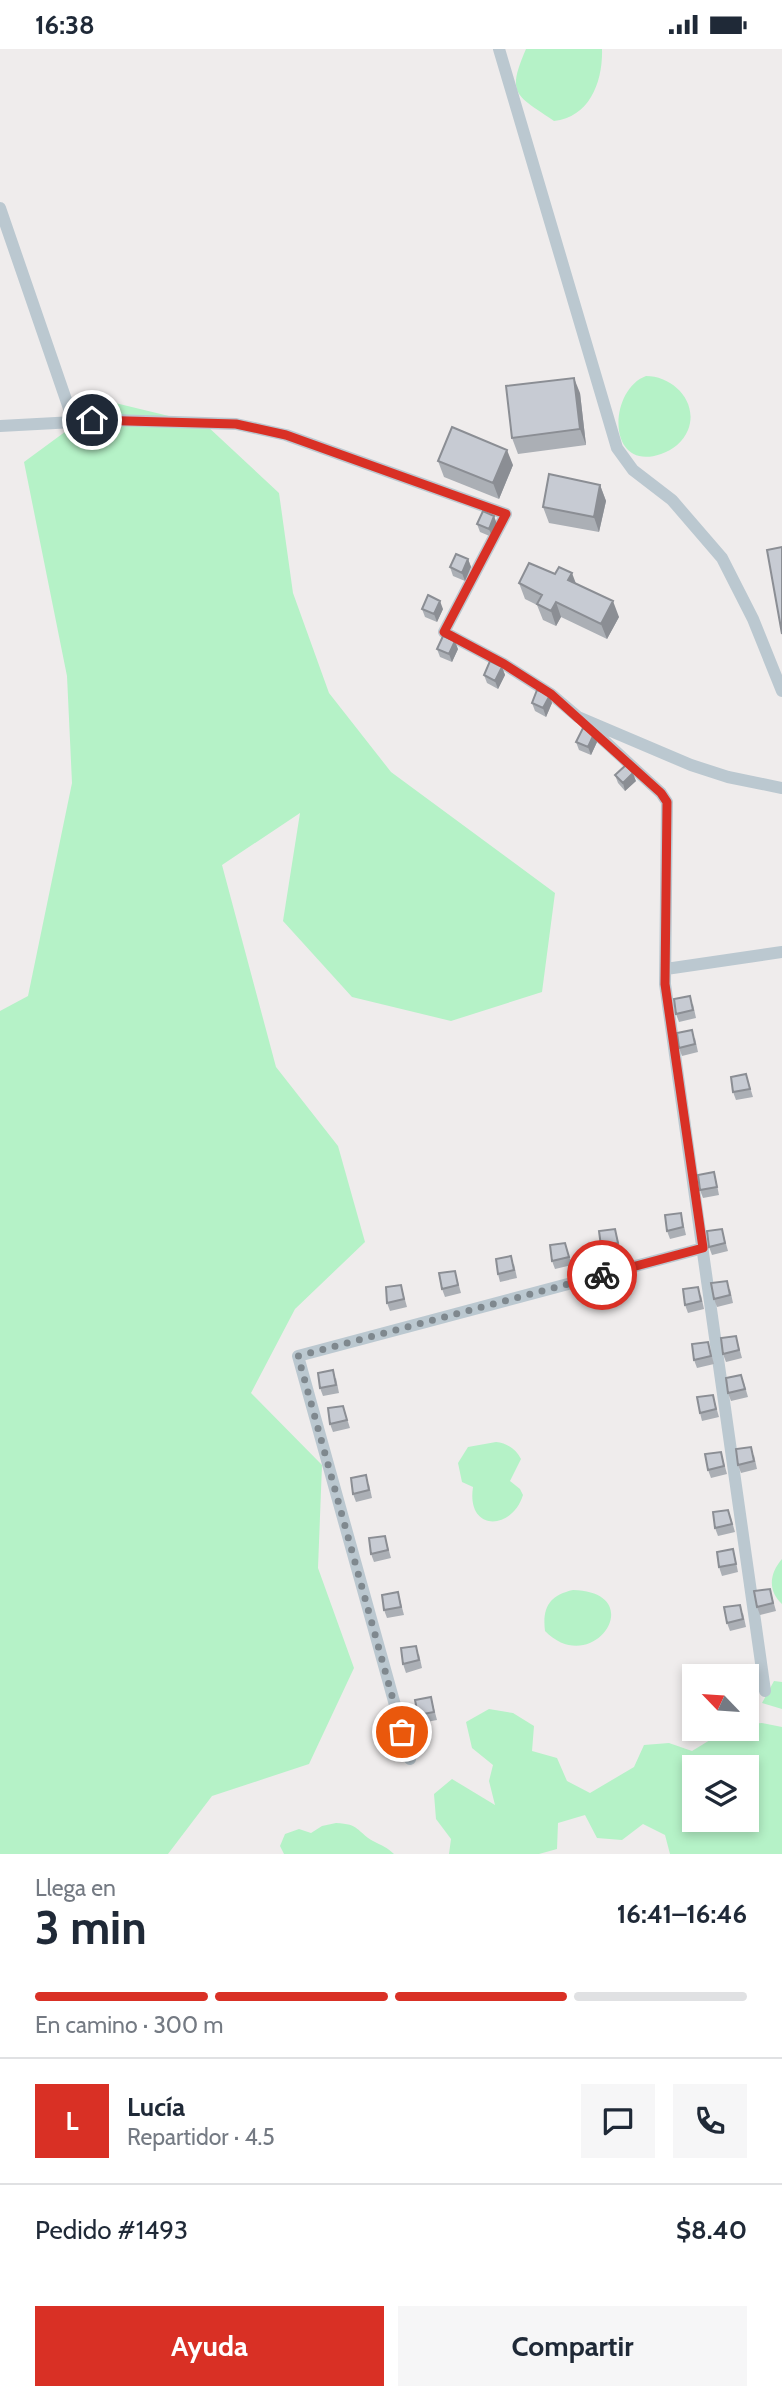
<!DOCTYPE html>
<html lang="es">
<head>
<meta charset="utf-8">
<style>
  :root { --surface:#fff; --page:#f6f6f7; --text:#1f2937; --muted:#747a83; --line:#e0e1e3; --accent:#d93025 }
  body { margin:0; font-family:Cabin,sans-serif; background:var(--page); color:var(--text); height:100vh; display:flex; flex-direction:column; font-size:26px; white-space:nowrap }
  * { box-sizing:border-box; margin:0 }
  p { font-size:23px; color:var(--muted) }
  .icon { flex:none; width:38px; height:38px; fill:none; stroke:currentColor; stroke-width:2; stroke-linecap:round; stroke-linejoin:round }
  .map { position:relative; height:1805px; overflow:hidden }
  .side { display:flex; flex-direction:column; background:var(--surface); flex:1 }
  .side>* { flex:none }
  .needle { width:46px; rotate:295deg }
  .fabs { position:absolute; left:682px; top:1615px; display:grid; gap:14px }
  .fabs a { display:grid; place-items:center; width:77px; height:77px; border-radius:0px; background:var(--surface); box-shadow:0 4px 10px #0003; font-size:35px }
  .pin { position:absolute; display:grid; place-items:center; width:60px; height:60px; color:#fff; margin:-30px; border:4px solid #fff; border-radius:50%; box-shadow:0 2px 7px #0007 }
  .courier { position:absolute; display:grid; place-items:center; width:70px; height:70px; margin:-35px; border:5px solid #d93025; border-radius:50%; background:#fff; color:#222; box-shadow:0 2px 9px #0007 }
  .overview em { font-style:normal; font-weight:700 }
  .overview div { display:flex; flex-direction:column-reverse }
  .overview { display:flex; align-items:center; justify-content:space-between; height:119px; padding:0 35px }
  h1 { font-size:46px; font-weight:700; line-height:52px }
  .bar { display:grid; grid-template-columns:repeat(4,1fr); gap:10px 7px; align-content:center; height:84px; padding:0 35px }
  .bar i { height:9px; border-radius:5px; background:var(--line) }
  .bar .current { background:var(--accent) }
  .bar p { grid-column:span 4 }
  .line { display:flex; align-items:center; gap:18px; padding:0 35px; border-top:2px solid var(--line) }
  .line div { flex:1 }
  .round { display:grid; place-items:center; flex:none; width:74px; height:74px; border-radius:0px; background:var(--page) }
  .button { display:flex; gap:14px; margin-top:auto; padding:14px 35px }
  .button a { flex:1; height:80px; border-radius:0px; background:var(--accent); color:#fff; font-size:28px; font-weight:700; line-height:80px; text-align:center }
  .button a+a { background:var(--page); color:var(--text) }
  .status { display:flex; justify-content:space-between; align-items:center; height:49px; padding:0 35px; background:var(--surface); direction:ltr }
  .status svg { height:19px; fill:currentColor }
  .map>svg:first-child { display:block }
  .green { fill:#b5f2c7; fill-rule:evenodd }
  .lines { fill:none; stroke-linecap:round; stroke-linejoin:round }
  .service { stroke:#bbc8d0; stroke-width:12 }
  .wall { fill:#abafb5 }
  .shaded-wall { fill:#8b8e94 }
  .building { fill:#c7cbd3; stroke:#8b8e94; stroke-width:2 }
  .done { stroke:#7f888e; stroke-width:7; stroke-dasharray:0 12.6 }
  .route { stroke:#d93025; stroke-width:9 }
</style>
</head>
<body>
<div class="status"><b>16:38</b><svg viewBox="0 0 49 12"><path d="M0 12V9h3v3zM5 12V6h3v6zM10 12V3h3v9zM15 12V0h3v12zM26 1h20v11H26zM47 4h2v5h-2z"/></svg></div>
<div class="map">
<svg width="782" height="1805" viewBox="0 0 782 1805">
  <rect width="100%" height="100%" fill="#efecec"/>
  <path class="green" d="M 526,0 L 602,0 C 603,32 590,68 554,72 C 516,46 506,46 526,0 Z
    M 646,327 C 673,327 699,353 688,381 C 683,393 673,401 661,405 C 606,424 608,341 646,327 Z
    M 107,352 L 206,376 L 279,444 L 293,544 L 329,644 L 391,723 L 555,844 L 542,943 L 451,972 L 352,948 L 283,872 L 300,764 L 222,816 L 276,1018 L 338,1097 L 365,1193 L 295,1260 L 251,1344 L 322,1416 L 318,1519 L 354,1619 L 309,1715 L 212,1747 L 168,1805 L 0,1805 L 0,962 L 28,947 L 72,734 L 67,627 L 24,413 Z
    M 496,1393 C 507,1394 516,1400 521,1410 L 510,1432 L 520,1440 L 523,1446 C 512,1482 466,1483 473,1438 L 462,1433 L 458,1414 L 468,1398 Z
    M 782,1510 L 782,1555 C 767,1541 770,1524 782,1510 Z
    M 573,1541 C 651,1543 593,1631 545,1582 C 542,1558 550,1546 573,1541 Z
    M 774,1632 L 782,1633 L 782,1660 L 762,1654 Z
    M 489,1660 L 513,1664 L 534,1677 L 532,1702 L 557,1709 L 567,1732 L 590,1744 L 634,1718 L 644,1696 L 669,1694 L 692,1702 L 728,1680 L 747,1680 L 747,1675 L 762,1674 L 782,1678 L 782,1805 L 670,1805 L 665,1786 L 643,1775 L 622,1791 L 597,1789 L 585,1766 L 558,1774 L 557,1800 L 539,1805 L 449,1805 L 451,1790 L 436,1770 L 434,1745 L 452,1730 L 495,1756 L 489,1732 L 493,1716 L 472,1699 L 466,1673 ZM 695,1718 L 747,1718 L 747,1771 L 695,1771 Z
    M 336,1774 C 360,1775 356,1782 373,1792 C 381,1796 388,1799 394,1805 L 284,1805 L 280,1797 L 285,1785 L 299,1780 L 311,1784 L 322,1777 Z"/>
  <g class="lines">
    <path class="service" d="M 499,0 L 617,399 L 633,421 L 672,451 L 722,509 L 753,570 L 782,642
      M 0,159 L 73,371
      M 0,377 L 111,371 L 236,375 L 286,386 L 506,465 L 444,583 L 504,615 L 551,645 L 578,668 L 691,716 L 728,728 L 782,739
      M 587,676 L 661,744 L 667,753 L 665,935 L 765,1642
      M 666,920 L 782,903
      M 410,1710 L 298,1307 L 703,1199"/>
  </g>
  <path class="wall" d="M 580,344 L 586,396 L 518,405 L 512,389 Z
    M 438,412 L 513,416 L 499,450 L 444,428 Z
    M 600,436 L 606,452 L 599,483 L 549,474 L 543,458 Z
    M 477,475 L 497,475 L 492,488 L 480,483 Z
    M 468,510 L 471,518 L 465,532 L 453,527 L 450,518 Z
    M 519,534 L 576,535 L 619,568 L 607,590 L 561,568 L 556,577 L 543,571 L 537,556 L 525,550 Z
    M 422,560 L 443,560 L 437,573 L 425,568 Z
    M 437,600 L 458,600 L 452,613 L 440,608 Z
    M 502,618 L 505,626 L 498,640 L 487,634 L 484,626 Z
    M 532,654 L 552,654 L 546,668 L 535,662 Z
    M 594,685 L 597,693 L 591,706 L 579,701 L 576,693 Z
    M 615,726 L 636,732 L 625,742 L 618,734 Z
    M 693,955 L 696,969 L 679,973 L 676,965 Z
    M 695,989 L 698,1003 L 682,1007 L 679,999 Z
    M 746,1025 L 753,1048 L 736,1051 L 733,1043 Z
    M 716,1131 L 719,1146 L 703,1149 L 700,1141 Z
    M 681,1164 L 686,1186 L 670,1190 L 667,1182 Z
    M 615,1180 L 621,1202 L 604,1206 L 601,1197 Z
    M 722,1180 L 728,1202 L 712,1206 L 709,1198 Z
    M 565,1194 L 572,1216 L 555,1220 L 552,1212 Z
    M 514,1215 L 517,1229 L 500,1233 L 498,1225 Z
    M 455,1222 L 461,1244 L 445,1248 L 442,1240 Z
    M 401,1236 L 407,1258 L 390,1262 L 387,1254 Z
    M 730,1240 L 733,1254 L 717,1258 L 714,1250 Z
    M 701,1246 L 704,1260 L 688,1264 L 685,1256 Z
    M 736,1287 L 742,1309 L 726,1313 L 723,1305 Z
    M 708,1293 L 714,1315 L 697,1319 L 694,1311 Z
    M 336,1329 L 339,1344 L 323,1347 L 320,1339 Z
    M 744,1334 L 748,1348 L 731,1352 L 728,1344 Z
    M 715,1354 L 719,1368 L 702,1372 L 700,1364 Z
    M 343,1357 L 350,1379 L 333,1383 L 330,1375 Z
    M 721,1403 L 727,1425 L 711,1429 L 708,1421 Z
    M 754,1406 L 757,1420 L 741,1424 L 738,1416 Z
    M 369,1435 L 372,1449 L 356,1453 L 353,1445 Z
    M 731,1469 L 735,1483 L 718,1487 L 715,1479 Z
    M 385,1487 L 391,1509 L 374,1513 L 371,1505 Z
    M 735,1508 L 738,1523 L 722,1527 L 719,1518 Z
    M 770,1540 L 776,1562 L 760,1566 L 757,1558 Z
    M 398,1543 L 404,1566 L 387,1569 L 384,1561 Z
    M 743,1564 L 746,1578 L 730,1582 L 727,1574 Z
    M 419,1605 L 422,1619 L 406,1624 L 403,1615 Z
    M 431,1648 L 437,1671 L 421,1674 L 418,1666 Z"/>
  <path class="shaded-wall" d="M 574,329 L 580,344 L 586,396 L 580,380 Z
    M 507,401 L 513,416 L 499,450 L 493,434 Z
    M 600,436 L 606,452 L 599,483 L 594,468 Z
    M 494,467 L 497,475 L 492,488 L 489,480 Z
    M 468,510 L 471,518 L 465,532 L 462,524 Z
    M 572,524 L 578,540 L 568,531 Z
    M 440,552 L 443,560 L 437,573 L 434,565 Z
    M 613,552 L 619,568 L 607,590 L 601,575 Z
    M 556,553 L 561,568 L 556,577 L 551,562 Z
    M 455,592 L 458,600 L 452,613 L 449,605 Z
    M 502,618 L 505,626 L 498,640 L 495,632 Z
    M 550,646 L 552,654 L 546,668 L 543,659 Z
    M 594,685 L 597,693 L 591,706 L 588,698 Z
    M 633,724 L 636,732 L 625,742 L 623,734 Z"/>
  <path class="building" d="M 574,329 L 580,380 L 512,389 L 506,337 Z
    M 452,378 L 507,401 L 493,434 L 438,412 Z
    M 549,425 L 600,436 L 594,468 L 543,458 Z
    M 483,462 L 494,467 L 489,480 L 477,475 Z
    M 782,498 L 782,585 L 767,501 Z
    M 456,505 L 468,510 L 462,524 L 450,518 Z
    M 529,514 L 555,525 L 559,518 L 572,524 L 568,531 L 613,552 L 601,575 L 556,553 L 551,562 L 537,555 L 542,546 L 519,534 Z
    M 428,546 L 440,552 L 434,565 L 422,560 Z
    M 443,587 L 455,592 L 449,605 L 437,600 Z
    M 490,612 L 502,618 L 495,632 L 484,626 Z
    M 537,641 L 550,646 L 543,659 L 532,654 Z
    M 583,679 L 594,685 L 588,698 L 576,693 Z
    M 626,716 L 633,724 L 623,734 L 615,726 Z
    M 690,947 L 693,961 L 676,965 L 674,950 Z
    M 692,981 L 695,995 L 679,999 L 677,984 Z
    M 746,1025 L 750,1040 L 733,1043 L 731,1028 Z
    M 714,1123 L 717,1138 L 700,1141 L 698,1126 Z
    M 681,1164 L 683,1178 L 667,1182 L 665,1166 Z
    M 615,1180 L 618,1194 L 601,1197 L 599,1182 Z
    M 722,1180 L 725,1194 L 709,1198 L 707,1182 Z
    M 565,1194 L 569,1208 L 552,1212 L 550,1196 Z
    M 511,1207 L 514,1221 L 498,1225 L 496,1210 Z
    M 455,1222 L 458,1236 L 442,1240 L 439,1224 Z
    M 727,1232 L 730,1246 L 714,1250 L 711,1234 Z
    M 401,1236 L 404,1250 L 387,1254 L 386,1238 Z
    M 698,1238 L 701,1252 L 685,1256 L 683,1240 Z
    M 736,1287 L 739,1301 L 723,1305 L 721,1289 Z
    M 708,1293 L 711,1307 L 694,1311 L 692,1295 Z
    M 333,1321 L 336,1336 L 320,1339 L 318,1324 Z
    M 741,1326 L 745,1340 L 728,1344 L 726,1329 Z
    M 713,1346 L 716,1360 L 700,1364 L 697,1348 Z
    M 343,1357 L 347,1371 L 330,1375 L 328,1359 Z
    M 751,1398 L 754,1412 L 738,1416 L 736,1400 Z
    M 721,1403 L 724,1417 L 708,1421 L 705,1405 Z
    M 366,1426 L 369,1441 L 353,1445 L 351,1429 Z
    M 728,1461 L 732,1475 L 715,1479 L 713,1463 Z
    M 385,1487 L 388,1501 L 371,1505 L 369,1489 Z
    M 733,1500 L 736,1515 L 719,1518 L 717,1503 Z
    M 770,1540 L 773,1554 L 757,1558 L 754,1542 Z
    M 398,1543 L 401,1558 L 384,1561 L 382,1546 Z
    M 740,1556 L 743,1570 L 727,1574 L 724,1558 Z
    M 416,1597 L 419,1611 L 403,1615 L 401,1599 Z
    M 431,1648 L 434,1663 L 418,1666 L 415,1651 Z"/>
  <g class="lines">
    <path class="done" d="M 402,1683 L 298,1307 L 602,1226"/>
    <path class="route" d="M 92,371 L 236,375 L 286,386 L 506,465 L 444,583 L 504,615 L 551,645 L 661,744 L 667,753 L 665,935 L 703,1199 L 602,1226"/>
  </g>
</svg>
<div class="fabs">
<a><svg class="needle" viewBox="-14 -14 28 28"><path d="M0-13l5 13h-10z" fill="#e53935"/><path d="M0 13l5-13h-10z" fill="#747a83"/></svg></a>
<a><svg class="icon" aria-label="layers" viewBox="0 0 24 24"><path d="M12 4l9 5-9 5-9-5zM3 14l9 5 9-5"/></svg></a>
</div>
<div class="pin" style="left:402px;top:1683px;background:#ea580c"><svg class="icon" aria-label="bag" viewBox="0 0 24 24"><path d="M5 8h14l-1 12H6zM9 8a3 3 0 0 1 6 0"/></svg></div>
<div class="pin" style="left:92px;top:371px;background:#1f2937"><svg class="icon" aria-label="home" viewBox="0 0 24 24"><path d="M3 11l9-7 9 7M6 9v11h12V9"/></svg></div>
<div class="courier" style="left:602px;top:1226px"><svg class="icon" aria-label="bike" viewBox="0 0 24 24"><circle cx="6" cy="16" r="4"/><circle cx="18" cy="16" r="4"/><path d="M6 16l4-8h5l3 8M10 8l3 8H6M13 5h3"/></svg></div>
</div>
<section class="side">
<div class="overview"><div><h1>3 min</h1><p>Llega en</p></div><em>16:41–16:46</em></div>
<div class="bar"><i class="current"></i><i class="current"></i><i class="current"></i><i></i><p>En camino · 300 m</p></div>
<div class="line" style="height:126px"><b class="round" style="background:var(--accent);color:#fff">L</b><div><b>Lucía</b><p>Repartidor · 4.5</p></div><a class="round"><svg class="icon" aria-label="chat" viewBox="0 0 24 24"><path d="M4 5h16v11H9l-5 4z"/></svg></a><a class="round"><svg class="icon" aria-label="phone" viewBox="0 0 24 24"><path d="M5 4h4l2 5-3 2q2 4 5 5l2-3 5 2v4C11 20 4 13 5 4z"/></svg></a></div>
<div class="line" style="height:91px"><div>Pedido #1493</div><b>$8.40</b></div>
<div class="button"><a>Ayuda</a><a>Compartir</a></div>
</section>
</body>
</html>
